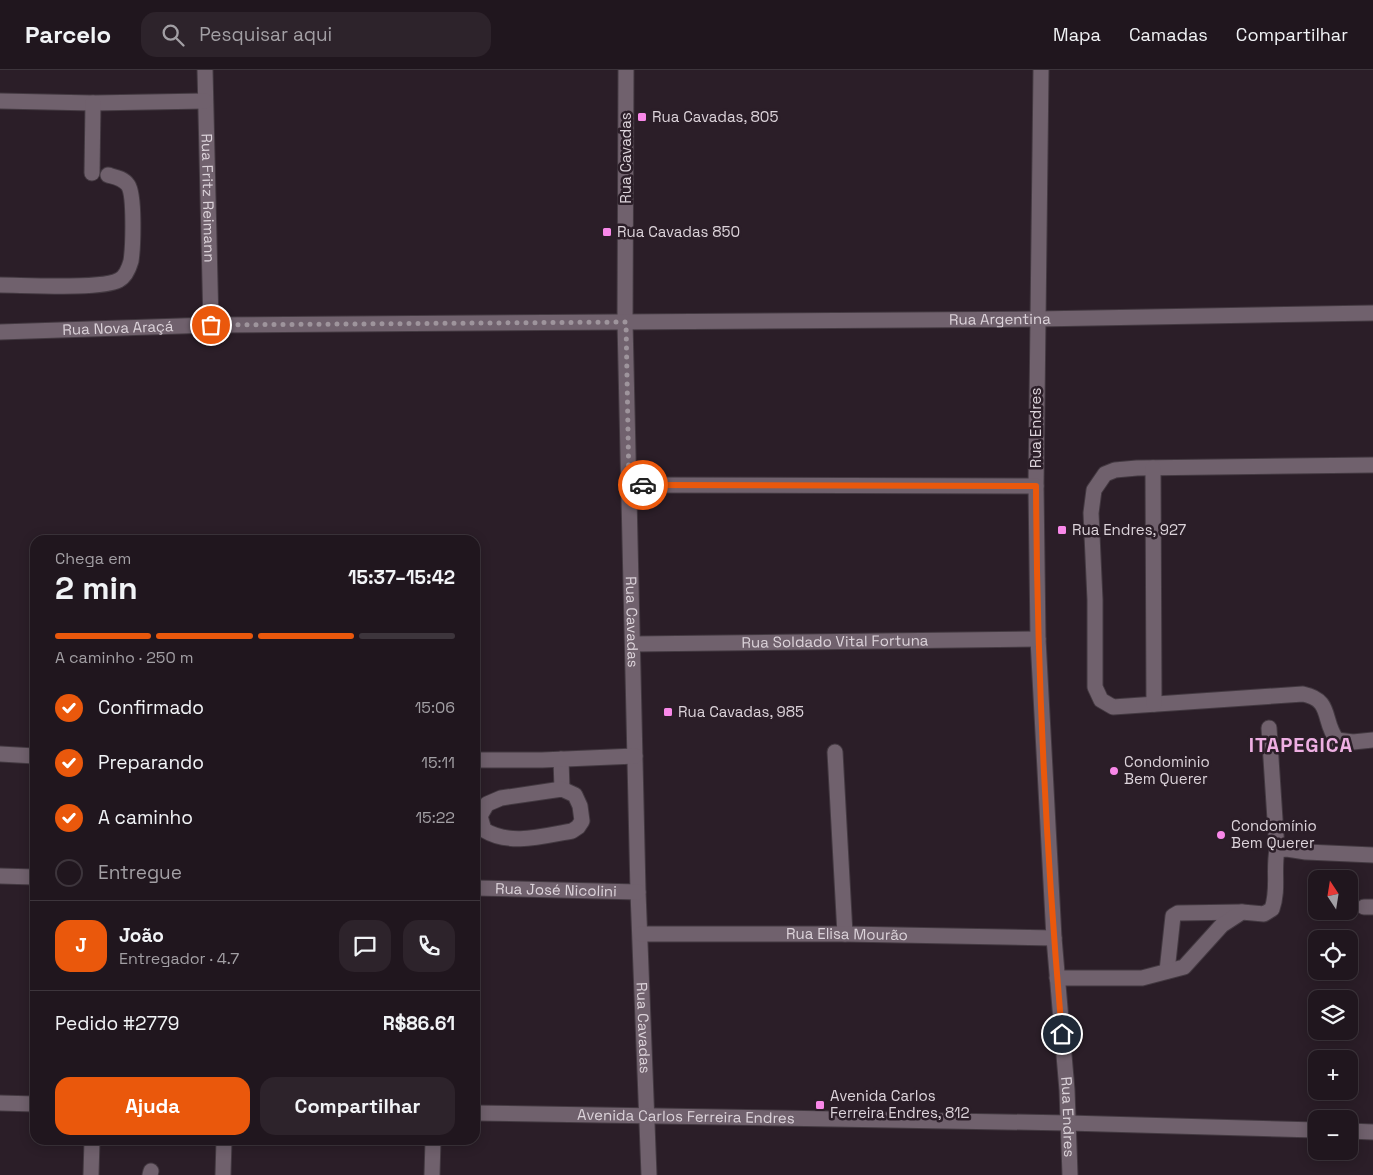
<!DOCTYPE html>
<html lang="pt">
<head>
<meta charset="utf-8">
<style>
  :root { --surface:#20161e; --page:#2d232b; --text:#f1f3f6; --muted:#a29fa4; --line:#3d353c; --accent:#ea580c }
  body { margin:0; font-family:"Space Grotesk",sans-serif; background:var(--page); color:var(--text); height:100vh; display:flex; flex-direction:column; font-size:19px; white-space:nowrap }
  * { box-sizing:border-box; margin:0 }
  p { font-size:16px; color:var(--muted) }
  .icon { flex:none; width:28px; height:28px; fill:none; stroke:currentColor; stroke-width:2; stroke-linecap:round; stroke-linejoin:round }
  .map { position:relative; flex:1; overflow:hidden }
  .panel { position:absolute; left:30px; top:465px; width:450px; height:610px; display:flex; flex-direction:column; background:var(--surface); border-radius:15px; box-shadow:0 2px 12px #0003,0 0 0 1px var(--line) }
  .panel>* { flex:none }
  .needle { width:32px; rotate:348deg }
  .controls { position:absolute; left:1308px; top:800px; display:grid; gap:10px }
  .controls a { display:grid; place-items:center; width:50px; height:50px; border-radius:10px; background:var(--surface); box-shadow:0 2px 12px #0003,0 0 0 1px var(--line); font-size:25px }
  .pin { position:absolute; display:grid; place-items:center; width:42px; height:42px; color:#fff; margin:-21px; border:2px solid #fff; border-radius:50%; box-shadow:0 1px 5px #0007 }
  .courier { position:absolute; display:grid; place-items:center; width:50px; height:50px; margin:-25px; border:4px solid #ea580c; border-radius:50%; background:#fff; color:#222; box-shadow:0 1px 6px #0007 }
  .head em { font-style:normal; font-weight:800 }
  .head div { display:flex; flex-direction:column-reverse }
  .head { display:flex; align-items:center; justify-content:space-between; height:85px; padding:0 25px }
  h1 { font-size:32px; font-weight:800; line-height:38px }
  .bar { display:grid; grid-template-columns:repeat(4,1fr); gap:8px 5px; align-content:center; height:60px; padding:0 25px }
  .bar i { height:6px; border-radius:4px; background:var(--line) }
  .bar .selected { background:var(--accent) }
  .bar p { grid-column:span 4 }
  .line { display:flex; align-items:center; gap:12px; padding:0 25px; border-top:1px solid var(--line) }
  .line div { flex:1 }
  .round { display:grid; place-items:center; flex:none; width:52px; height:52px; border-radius:15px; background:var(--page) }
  ol { padding:0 25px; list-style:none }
  li { display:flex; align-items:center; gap:15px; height:55px }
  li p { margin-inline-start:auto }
  li .icon { padding:5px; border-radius:50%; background:var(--accent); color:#fff; stroke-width:4 }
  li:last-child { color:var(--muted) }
  li i { width:28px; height:28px; border:2px solid var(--line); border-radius:50% }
  .button { display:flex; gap:10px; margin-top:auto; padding:10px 25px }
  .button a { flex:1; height:58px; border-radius:15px; background:var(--accent); color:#fff; font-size:20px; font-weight:800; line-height:58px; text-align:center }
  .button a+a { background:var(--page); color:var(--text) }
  header { display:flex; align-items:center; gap:30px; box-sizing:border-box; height:70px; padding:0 25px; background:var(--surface); border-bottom:1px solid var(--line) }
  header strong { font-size:24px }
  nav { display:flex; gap:28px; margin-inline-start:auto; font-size:18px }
  .search { width:350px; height:45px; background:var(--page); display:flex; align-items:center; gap:12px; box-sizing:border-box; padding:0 18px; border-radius:15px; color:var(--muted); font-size:19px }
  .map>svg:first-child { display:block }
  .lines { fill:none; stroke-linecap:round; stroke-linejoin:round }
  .minor-casing { stroke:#433941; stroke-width:17 }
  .minor { stroke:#70616d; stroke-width:15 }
  .done { stroke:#9e949c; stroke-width:5; stroke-dasharray:0 9 }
  .route { stroke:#ea580c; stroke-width:6 }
  .poi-dot { fill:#f988e9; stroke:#2b1e28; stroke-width:2 }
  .labels { text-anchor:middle; stroke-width:5; stroke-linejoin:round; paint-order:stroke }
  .poi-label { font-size:15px; fill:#dcd3da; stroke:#2b1e28; text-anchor:start }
  .street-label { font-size:15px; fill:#dcd3da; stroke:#2b1e28 }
  .district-label { font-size:20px; font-weight:bold; letter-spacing:1px; fill:#eeafe3; stroke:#2b1e28 }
</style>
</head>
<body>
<header>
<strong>Parcelo</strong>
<div class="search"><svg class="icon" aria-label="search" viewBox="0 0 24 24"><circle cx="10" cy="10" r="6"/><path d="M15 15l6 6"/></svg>Pesquisar aqui</div>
<nav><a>Mapa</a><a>Camadas</a><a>Compartilhar</a></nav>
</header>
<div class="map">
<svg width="1373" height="1105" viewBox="0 0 1373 1105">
  <rect width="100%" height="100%" fill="#2b1e28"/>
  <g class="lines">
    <g class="minor-casing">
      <g id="minor">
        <path id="s1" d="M 205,0 L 211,255"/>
        <path id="s2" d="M 626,0 L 625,252 L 638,822 L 649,1105"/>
        <path id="s3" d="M 1041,0 L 1036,416 L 1038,569 L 1054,868 L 1067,1020 L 1070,1105"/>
        <path d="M 0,31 L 93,33 L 205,31"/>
        <path d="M 92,103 L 93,33"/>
        <path d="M 0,215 C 24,215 101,220 119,210 C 125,207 129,198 131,191 C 133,178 135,125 128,115 C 123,108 115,107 108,105"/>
        <path id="s4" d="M 0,262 L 211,255 L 1037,249 L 1373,243"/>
        <path d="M 1373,395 L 1137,398 L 1115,400 L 1105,404 L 1094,420 L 1091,443 L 1095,530 L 1095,617 L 1101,630 L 1113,637 L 1303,624 C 1333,630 1322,651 1337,670 L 1353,672 L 1373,670"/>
        <path d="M 1153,398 L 1154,634"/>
        <path d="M 629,415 L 1036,416"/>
        <path id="s5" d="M 633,574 L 1038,569"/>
        <path d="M 1269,658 L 1277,780"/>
        <path d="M 835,682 L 845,864"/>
        <path d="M 0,684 L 35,686"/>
        <path d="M 561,689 L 562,719"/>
        <path d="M 475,690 L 542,690 L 635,686"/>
        <path d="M 562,719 L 575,725 L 580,736 L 582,751 L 578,757 L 572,761 C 543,766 510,776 484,760 L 480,746 L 487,734 L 501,728 Z"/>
        <path d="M 0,806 L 35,807"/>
        <path id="s6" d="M 475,818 L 638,822"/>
        <path d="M 1364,837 L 1373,837"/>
        <path id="s7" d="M 641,864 L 845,864 L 1054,868"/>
        <path d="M 1167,901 L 1173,846 L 1178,843 L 1242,842"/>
        <path d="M 1057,908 L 1142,908 L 1184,897 L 1222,855 L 1242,842 L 1264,844 L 1272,839 C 1279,819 1273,801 1277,780 L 1287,779 L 1306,782 L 1373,785"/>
        <path d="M 0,1033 L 35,1034"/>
        <path id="s8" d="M 475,1043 L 1068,1053 L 1316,1060"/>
        <path d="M 1349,1061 L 1373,1062"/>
        <path d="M 91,1105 L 92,1070"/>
        <path d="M 150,1105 L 151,1101"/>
        <path d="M 223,1105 L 224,1070"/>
        <path d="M 432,1105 L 433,1070"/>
      </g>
    </g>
    <use href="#minor" class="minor"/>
  </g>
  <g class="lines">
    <path class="done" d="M 211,255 L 626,252 L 629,415 L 643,415"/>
    <path class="route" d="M 643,415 L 1036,416 C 1037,599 1046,782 1062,964"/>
  </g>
  <g class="poi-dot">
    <rect x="637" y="42" width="10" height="10" rx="2.5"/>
    <rect x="602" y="157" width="10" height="10" rx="2.5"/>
    <rect x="1057" y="455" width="10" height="10" rx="2.5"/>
    <rect x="663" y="637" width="10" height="10" rx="2.5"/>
    <circle cx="1114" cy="701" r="5"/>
    <circle cx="1221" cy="765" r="5"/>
    <rect x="815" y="1030" width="10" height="10" rx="2.5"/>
  </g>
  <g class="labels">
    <g class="poi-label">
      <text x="652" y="52">Rua Cavadas, 805</text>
      <text x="617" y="167">Rua Cavadas 850</text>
      <text x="1072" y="465">Rua Endres, 927</text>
      <text x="678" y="647">Rua Cavadas, 985</text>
      <text x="1124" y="697">Condominio<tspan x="1124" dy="17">Bem Querer</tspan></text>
      <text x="1231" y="761">Condomínio<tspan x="1231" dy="17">Bem Querer</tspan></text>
      <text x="830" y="1031">Avenida Carlos<tspan x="830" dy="17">Ferreira Endres, 812</tspan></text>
    </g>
    <g class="street-label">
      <text transform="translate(626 88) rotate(-90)" y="5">Rua Cavadas</text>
      <text dy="5" stroke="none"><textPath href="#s1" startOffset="128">Rua Fritz Reimann</textPath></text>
      <text dy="5" stroke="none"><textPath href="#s4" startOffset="1000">Rua Argentina</textPath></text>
      <text dy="5" stroke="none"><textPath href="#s4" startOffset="118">Rua Nova Araçá</textPath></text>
      <text transform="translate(1036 358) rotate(-90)" y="5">Rua Endres</text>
      <text dy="5" stroke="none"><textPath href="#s2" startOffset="552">Rua Cavadas</textPath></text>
      <text dy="5" stroke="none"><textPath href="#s5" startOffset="202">Rua Soldado Vital Fortuna</textPath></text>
      <text dy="5" stroke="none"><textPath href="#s6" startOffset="81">Rua José Nicolini</textPath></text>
      <text dy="5" stroke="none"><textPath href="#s7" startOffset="206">Rua Elisa Mourão</textPath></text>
      <text dy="5" stroke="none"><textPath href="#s2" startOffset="958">Rua Cavadas</textPath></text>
      <text dy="5" stroke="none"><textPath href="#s8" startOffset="211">Avenida Carlos Ferreira Endres</textPath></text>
      <text dy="5" stroke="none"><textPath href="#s3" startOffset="1048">Rua Endres</textPath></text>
    </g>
    <g class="district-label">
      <text x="1301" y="682">ITAPEGICA</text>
    </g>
  </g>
</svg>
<div class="controls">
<a><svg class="needle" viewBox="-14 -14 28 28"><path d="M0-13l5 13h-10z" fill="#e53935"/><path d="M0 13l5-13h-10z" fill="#a29fa4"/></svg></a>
<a><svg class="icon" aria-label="locate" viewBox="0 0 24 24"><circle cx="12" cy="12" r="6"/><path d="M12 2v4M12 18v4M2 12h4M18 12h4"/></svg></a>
<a><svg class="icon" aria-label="layers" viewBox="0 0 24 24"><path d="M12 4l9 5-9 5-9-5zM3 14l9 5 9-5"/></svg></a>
<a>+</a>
<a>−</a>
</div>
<div class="pin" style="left:211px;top:255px;background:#ea580c"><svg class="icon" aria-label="bag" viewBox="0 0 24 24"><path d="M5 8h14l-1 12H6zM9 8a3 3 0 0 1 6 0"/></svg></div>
<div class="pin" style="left:1062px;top:964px;background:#1f2937"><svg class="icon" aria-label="home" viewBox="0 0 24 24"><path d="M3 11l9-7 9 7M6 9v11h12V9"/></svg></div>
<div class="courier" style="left:643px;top:415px"><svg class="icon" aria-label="car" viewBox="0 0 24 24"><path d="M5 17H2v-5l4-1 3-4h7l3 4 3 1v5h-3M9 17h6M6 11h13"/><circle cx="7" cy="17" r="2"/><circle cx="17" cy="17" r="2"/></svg></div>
<section class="panel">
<div class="head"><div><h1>2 min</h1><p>Chega em</p></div><em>15:37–15:42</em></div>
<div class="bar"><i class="selected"></i><i class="selected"></i><i class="selected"></i><i></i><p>A caminho · 250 m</p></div>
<ol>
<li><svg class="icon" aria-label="check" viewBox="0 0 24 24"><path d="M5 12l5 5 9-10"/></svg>Confirmado<p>15:06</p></li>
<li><svg class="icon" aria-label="check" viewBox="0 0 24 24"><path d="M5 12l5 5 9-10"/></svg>Preparando<p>15:11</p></li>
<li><svg class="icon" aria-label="check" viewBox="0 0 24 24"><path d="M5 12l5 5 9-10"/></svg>A caminho<p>15:22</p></li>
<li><i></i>Entregue</li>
</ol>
<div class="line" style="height:90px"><b class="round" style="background:var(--accent);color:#fff">J</b><div><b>João</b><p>Entregador · 4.7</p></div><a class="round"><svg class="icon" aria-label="chat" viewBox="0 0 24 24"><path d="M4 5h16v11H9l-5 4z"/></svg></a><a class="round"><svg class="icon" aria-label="phone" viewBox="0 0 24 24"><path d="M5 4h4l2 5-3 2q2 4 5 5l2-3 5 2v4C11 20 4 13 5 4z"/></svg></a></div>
<div class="line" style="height:65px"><div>Pedido #2779</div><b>R$86.61</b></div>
<div class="button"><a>Ajuda</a><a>Compartilhar</a></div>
</section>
</div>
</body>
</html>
